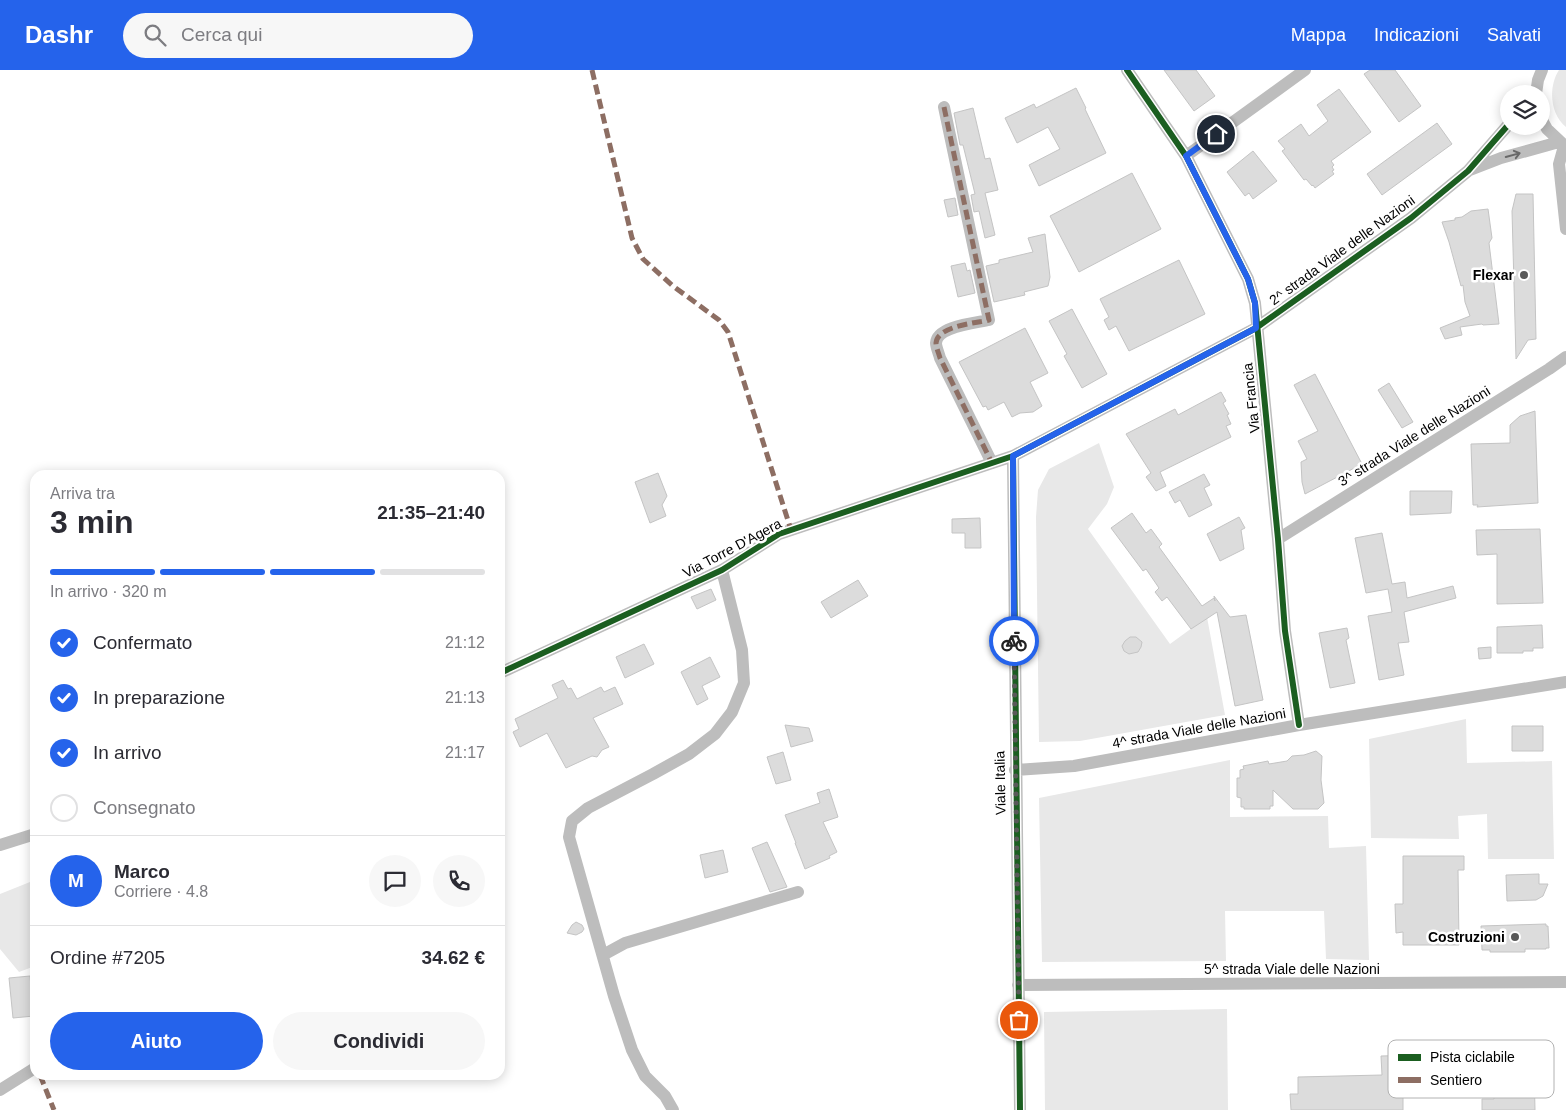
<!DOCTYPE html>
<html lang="it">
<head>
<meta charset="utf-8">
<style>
  :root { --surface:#fff; --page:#f7f7f7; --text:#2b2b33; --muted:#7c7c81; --line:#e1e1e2; --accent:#2563eb }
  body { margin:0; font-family:Arial,sans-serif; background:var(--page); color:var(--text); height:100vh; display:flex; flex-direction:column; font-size:19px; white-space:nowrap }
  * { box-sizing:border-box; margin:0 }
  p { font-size:16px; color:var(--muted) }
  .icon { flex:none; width:28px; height:28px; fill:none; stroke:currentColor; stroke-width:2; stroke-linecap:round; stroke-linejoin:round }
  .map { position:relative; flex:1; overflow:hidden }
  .side { position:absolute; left:30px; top:400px; width:475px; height:610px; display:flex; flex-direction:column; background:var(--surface); border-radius:15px; box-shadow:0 2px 12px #0003 }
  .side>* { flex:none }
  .tools { position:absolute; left:1500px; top:15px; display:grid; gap:10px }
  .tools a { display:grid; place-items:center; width:50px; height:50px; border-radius:50%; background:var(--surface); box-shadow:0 2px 12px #0003; font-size:25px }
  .pin { position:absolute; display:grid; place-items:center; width:42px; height:42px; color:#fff; margin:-21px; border:2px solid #fff; border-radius:50%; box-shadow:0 1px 5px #0007 }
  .courier { position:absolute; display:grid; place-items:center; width:50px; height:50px; margin:-25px; border:4px solid #2563eb; border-radius:50%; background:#fff; color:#222; box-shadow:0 1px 6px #0007 }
  .summary em { font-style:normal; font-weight:700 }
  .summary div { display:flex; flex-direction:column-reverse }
  .summary { display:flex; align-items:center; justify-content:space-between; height:85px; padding:0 20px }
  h1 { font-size:32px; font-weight:700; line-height:38px }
  .bar { display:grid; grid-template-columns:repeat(4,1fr); gap:8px 5px; align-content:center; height:60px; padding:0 20px }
  .bar i { height:6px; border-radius:4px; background:var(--line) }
  .bar .active { background:var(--accent) }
  .bar p { grid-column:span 4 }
  .line { display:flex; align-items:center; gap:12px; padding:0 20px; border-top:1px solid var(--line) }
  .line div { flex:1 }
  .round { display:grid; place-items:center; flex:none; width:52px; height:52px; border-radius:26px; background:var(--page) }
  ol { padding:0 20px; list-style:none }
  li { display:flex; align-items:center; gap:15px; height:55px }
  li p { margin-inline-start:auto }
  li .icon { padding:5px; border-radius:50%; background:var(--accent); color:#fff; stroke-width:4 }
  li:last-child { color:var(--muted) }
  li i { width:28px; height:28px; border:2px solid var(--line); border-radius:50% }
  .action { display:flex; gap:10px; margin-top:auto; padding:10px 20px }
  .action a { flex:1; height:58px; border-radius:30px; background:var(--accent); color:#fff; font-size:20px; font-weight:700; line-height:58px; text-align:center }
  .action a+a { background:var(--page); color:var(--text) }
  header { display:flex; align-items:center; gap:30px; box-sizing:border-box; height:70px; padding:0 25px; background:var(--accent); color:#fff }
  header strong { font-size:24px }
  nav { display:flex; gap:28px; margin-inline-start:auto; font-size:18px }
  .search { width:350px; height:45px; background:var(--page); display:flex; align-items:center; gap:12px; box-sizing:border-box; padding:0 18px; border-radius:28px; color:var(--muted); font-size:19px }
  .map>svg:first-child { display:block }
  .green { fill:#e8e8e8 }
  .building { fill:#dcdcdc; stroke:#c4c4c4 }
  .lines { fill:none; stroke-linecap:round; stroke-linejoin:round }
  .street { stroke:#bdbdbd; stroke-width:12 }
  .quiet { stroke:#8d6e63; stroke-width:5; stroke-dasharray:10 5; stroke-linecap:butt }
  .cycleway-casing { stroke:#fff; stroke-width:9 }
  .cycleway { stroke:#1b5e20; stroke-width:6 }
  .oneway { stroke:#686868 }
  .done { stroke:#595959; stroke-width:5; stroke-dasharray:0 9 }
  .route { stroke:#2563eb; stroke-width:6 }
  .poi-dot { fill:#595959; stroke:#fff; stroke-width:2 }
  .labels { text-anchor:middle; stroke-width:5; stroke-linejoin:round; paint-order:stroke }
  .street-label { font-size:14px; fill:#000; stroke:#fff }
  .poi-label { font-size:14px; font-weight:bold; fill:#000; stroke:#fff; text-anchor:end }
  .key { fill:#fff; stroke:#b2b2b2; stroke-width:1 }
  .key-label { font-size:14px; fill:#000 }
</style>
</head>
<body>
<header>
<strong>Dashr</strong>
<div class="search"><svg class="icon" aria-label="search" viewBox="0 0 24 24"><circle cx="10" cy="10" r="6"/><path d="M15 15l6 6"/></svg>Cerca qui</div>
<nav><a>Mappa</a><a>Indicazioni</a><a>Salvati</a></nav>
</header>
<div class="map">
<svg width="1566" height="1040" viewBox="0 0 1566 1040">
  <rect width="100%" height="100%" fill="#fff"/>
  <path class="green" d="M 1559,0 L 1566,0 L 1566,57 C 1550,44 1548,17 1559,0 Z
    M 1099,373 L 1114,417 L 1107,434 L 1088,459 L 1170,574 L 1207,547 L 1225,645 L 1080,671 L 1039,672 L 1036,447 L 1038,420 L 1049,399 Z
    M 1466,649 L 1467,693 L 1552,691 L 1554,789 L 1488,789 L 1487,744 L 1458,746 L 1459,769 L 1371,768 L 1369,669 Z
    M 1230,690 L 1230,747 L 1328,746 L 1329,778 L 1366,776 L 1369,890 L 1326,889 L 1324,841 L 1225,841 L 1226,891 L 1042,892 L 1039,728 Z
    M 35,810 L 35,896 L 19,902 L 0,879 L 0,824 Z
    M 1227,939 L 1228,1040 L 1045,1040 L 1044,942 Z"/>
  <path class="building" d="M 1164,0 L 1196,0 L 1215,26 L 1194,41 Z
    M 1370,0 L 1395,0 L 1421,36 L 1399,52 L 1364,4 Z
    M 1076,18 L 1086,38 L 1085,39 L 1106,83 L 1039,116 L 1029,95 L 1060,79 L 1048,57 L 1017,73 L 1005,48 L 1034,34 L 1036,38 Z
    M 1339,19 L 1371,62 L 1331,91 L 1334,95 L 1332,97 L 1334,100 L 1332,101 L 1334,104 L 1315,118 L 1313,115 L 1312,116 L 1306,109 L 1304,110 L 1282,81 L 1285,79 L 1278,71 L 1301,54 L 1309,66 L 1328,51 L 1317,35 Z
    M 973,38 L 985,89 L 990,88 L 998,120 L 985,123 L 995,165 L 985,168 L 979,141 L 974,142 L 971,125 L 975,124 L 963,75 L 960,75 L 954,43 Z
    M 1437,53 L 1452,74 L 1382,125 L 1367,104 Z
    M 1253,81 L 1277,111 L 1253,129 L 1249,123 L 1245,126 L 1227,102 Z
    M 1132,103 L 1161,159 L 1079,202 L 1050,146 Z
    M 1516,124 L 1533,124 L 1536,269 L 1528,270 L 1516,289 L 1512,141 Z
    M 955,128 L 958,145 L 948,147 L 944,130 Z
    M 1488,139 L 1492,168 L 1489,173 L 1499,254 L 1483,255 L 1482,254 L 1460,257 L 1462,265 L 1445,269 L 1440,258 L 1470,246 L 1465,232 L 1463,215 L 1461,216 L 1449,172 L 1442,152 L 1455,150 L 1455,148 L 1462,147 L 1471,141 Z
    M 1045,164 L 1050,207 L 1048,216 L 1024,222 L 1025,225 L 994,232 L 986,196 L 999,193 L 999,190 L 1033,182 L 1028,168 Z
    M 1179,190 L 1205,244 L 1129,281 L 1116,256 L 1109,260 L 1104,250 L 1109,247 L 1100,229 Z
    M 965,193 L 967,201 L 970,200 L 975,223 L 958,227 L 951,196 Z
    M 1072,239 L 1107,304 L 1082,318 L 1064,286 L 1067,284 L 1049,251 Z
    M 1025,258 L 1048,303 L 1030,312 L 1042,336 L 1033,342 L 1020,343 L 1012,347 L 1004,332 L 988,340 L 986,336 L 983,337 L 959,292 Z
    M 1315,304 L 1362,394 L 1305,424 L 1302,412 L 1301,392 L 1307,389 L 1298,371 L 1318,361 L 1294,315 Z
    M 1389,313 L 1413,352 L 1402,358 L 1378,320 Z
    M 1221,322 L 1226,331 L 1223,333 L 1229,344 L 1227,345 L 1231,354 L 1226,356 L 1231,367 L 1160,402 L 1166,416 L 1156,421 L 1146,407 L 1151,403 L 1126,364 L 1175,339 L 1178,345 Z
    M 1535,341 L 1538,433 L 1477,437 L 1478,435 L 1473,435 L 1471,374 L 1510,373 L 1510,355 L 1520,346 Z
    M 658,403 L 667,426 L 662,435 L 666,446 L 650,453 L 635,412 Z
    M 1204,404 L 1210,415 L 1204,418 L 1212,435 L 1189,447 L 1180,430 L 1175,433 L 1169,422 Z
    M 1410,421 L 1452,421 L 1451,443 L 1410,445 Z
    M 1132,443 L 1146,463 L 1151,459 L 1162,474 L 1159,477 L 1202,536 L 1214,528 L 1215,531 L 1214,526 L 1230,547 L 1246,545 L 1263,630 L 1235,636 L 1217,542 L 1191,559 L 1167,527 L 1162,531 L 1155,522 L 1159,518 L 1146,499 L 1143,501 L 1111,458 Z
    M 1239,447 L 1245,458 L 1241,460 L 1244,479 L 1220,491 L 1207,464 Z
    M 980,448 L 981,478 L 965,478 L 965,463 L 952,463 L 952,449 Z
    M 1540,459 L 1543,533 L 1497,534 L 1497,484 L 1477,485 L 1476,460 Z
    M 1382,463 L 1392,514 L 1405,512 L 1407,528 L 1453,516 L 1456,528 L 1404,542 L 1409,572 L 1398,573 L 1404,605 L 1379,610 L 1368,546 L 1392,542 L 1388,519 L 1366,523 L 1355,468 Z
    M 858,510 L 868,526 L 831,548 L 821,532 Z
    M 711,519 L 716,530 L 697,539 L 691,527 Z
    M 1542,555 L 1543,578 L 1533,578 L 1533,581 L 1523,581 L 1523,583 L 1497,583 L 1497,557 Z
    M 1347,558 L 1349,568 L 1346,570 L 1355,613 L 1330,618 L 1319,563 Z
    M 1130,567 L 1136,567 L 1142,572 L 1141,577 L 1138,582 L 1129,584 L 1124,581 L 1122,576 L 1125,571 Z
    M 644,574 L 654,594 L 625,608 L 616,587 Z
    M 1491,577 L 1491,588 L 1479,589 L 1478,578 Z
    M 710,587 L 720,607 L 702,616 L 708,629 L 697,635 L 681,602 Z
    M 563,610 L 568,619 L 571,618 L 577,629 L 601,617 L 604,622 L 615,617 L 623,634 L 593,648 L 609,677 L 602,680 L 597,687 L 592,686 L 566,698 L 547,663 L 520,677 L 513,662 L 519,659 L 515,649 L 558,628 L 552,615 Z
    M 785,655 L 809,658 L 813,671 L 791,677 Z
    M 1512,656 L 1543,656 L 1543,681 L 1512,681 Z
    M 1316,681 L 1322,686 L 1321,710 L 1324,733 L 1318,739 L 1293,739 L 1273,720 L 1273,736 L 1270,736 L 1270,739 L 1244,739 L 1244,737 L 1241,737 L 1241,728 L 1237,727 L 1237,708 L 1240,708 L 1240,700 L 1244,699 L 1243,696 L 1268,691 L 1269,694 L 1287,691 L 1292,686 L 1304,685 Z
    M 783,682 L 791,710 L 776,714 L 767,687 Z
    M 829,719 L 838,747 L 823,752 L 837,782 L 829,786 L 830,788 L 805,799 L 795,773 L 796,773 L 785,745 L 820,733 L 817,723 Z
    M 767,772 L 787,817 L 770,822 L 752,778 Z
    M 723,780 L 728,802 L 705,808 L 700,785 Z
    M 1403,786 L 1464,786 L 1464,800 L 1458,800 L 1459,875 L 1403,875 L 1403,862 L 1396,863 L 1395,834 L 1403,834 Z
    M 1539,804 L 1539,814 L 1548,814 L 1543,826 L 1536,830 L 1507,831 L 1506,805 Z
    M 576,852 L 582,855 L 584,859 L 582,862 L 576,865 L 567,863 L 572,855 Z
    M 1546,854 L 1546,856 L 1548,856 L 1549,878 L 1546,878 L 1546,879 L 1525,879 L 1525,882 L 1490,882 L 1490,880 L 1482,880 L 1481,856 Z
    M 30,906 L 34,946 L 13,948 L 9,908 Z
    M 1422,985 L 1423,1021 L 1403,1021 L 1403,1040 L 1291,1040 L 1290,1024 L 1298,1024 L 1298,1007 L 1382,1005 L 1381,986 Z
    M 1534,996 L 1535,1040 L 1482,1040 L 1482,1029 L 1494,1029 L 1493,997 Z"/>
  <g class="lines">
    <path class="street" d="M 1127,0 L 1186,86 L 1248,209 L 1255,233 L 1278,469 L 1285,561 L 1299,655
      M 1536,24 L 1538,10 L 1542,0
      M 944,37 L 989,250 C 976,253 937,256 936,273 C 936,277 939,284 940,288 L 992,393
      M 1541,48 L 1547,59 L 1565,76
      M 1564,76 L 1559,94 L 1566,159
      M 1186,86 L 1305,0
      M 1470,100 L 1501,88 L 1559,72
      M 1013,386 L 1020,1040
      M 1278,469 L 1549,299 L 1566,287
      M 500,603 L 722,500 L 779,464 L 1013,386 L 1256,258 L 1411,148 L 1468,101 L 1509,54
      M 1015,700 L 1074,696 L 1299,655 L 1566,612
      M 0,775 L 35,764
      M 603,885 L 625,873 L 798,822
      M 1018,915 L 1566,912
      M 0,1020 L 35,998
      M 673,1040 L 665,1026 L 645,1006 L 632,980 L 614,926 L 569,767 L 572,751 L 588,738 L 653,704 L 689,684 L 715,664 L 732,642 L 744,613 L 742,580 L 722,500"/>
    <path class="quiet" d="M 592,0 L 632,168 L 643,189 L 673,216 L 719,250 L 728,262 L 791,460
      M 944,37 L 989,250 C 976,253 937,256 936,273 C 936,277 939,284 940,288 L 992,393
      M 40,1005 L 54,1040"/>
    <g class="cycleway-casing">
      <path id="cycleway" d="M 1127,0 L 1186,86 L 1248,209 L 1255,233 L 1278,469 L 1285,561 L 1299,655
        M 1013,386 L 1020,1040
        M 500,603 L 722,500 L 779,464 L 1013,386 L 1256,258 L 1411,148 L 1468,101 L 1509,54"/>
    </g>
    <use href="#cycleway" class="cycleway"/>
  </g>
  <defs><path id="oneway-shaft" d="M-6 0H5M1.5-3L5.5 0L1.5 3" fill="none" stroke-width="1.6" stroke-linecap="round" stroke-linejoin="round" transform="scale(1.25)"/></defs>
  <use class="oneway" href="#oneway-shaft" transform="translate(1513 85) rotate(-15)"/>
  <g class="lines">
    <path class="done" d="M 1014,571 L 1019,950"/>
    <path class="route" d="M 1014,571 L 1013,386 L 1256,258 L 1255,233 L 1248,209 L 1186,86 L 1216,64"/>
  </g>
  <g class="poi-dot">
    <circle cx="1524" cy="205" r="5"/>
    <circle cx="1515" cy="867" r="5"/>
  </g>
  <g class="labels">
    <g class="street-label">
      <text transform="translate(1342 180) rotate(-36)" y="5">2^ strada Viale delle Nazioni</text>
      <text transform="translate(1251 328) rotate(-96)" y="5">Via Francia</text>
      <text transform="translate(1414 366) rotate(-32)" y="5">3^ strada Viale delle Nazioni</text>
      <text transform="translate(732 478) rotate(-28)" y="5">Via Torre D'Agera</text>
      <text transform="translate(1199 658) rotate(-10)" y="5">4^ strada Viale delle Nazioni</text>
      <text transform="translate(1000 713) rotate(-91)" y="5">Viale Italia</text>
      <text x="1292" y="904">5^ strada Viale delle Nazioni</text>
    </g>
    <g class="poi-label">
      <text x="1514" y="210">Flexar</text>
      <text x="1505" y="872">Costruzioni</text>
    </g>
  </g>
  <rect x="1388" y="970" width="166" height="58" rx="8" class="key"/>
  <rect x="1398" y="984" width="23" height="7" fill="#1b5e20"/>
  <rect x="1398" y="1007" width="23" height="6" fill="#8d6e63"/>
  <g class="key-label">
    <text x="1430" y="992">Pista ciclabile</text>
    <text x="1430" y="1015">Sentiero</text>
  </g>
</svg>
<div class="tools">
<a><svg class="icon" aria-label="layers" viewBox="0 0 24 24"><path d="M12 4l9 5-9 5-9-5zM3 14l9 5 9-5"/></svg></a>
</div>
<div class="pin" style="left:1019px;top:950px;background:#ea580c"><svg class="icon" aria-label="bag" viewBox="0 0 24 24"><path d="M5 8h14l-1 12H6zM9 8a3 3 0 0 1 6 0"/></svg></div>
<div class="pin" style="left:1216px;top:64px;background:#1f2937"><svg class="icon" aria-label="home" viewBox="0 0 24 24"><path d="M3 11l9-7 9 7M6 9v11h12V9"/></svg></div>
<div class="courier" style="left:1014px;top:571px"><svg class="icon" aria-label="bike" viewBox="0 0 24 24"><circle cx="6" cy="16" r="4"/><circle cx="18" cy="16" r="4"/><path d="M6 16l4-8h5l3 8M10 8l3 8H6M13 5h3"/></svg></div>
<section class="side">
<div class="summary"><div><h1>3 min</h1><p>Arriva tra</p></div><em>21:35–21:40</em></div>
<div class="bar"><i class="active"></i><i class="active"></i><i class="active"></i><i></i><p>In arrivo · 320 m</p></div>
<ol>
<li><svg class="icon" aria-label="check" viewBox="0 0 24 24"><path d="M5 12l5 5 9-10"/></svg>Confermato<p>21:12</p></li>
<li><svg class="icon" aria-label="check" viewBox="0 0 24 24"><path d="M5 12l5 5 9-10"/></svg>In preparazione<p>21:13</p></li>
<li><svg class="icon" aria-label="check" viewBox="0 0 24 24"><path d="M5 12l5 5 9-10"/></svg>In arrivo<p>21:17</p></li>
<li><i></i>Consegnato</li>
</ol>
<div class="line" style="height:90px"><b class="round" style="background:var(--accent);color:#fff">M</b><div><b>Marco</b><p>Corriere · 4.8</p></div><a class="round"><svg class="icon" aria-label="chat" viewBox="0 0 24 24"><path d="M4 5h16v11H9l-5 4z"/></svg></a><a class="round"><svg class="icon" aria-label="phone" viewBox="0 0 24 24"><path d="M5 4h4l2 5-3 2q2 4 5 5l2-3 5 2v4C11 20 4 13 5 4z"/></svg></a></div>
<div class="line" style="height:65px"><div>Ordine #7205</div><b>34.62 €</b></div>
<div class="action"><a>Aiuto</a><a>Condividi</a></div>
</section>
</div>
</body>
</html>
